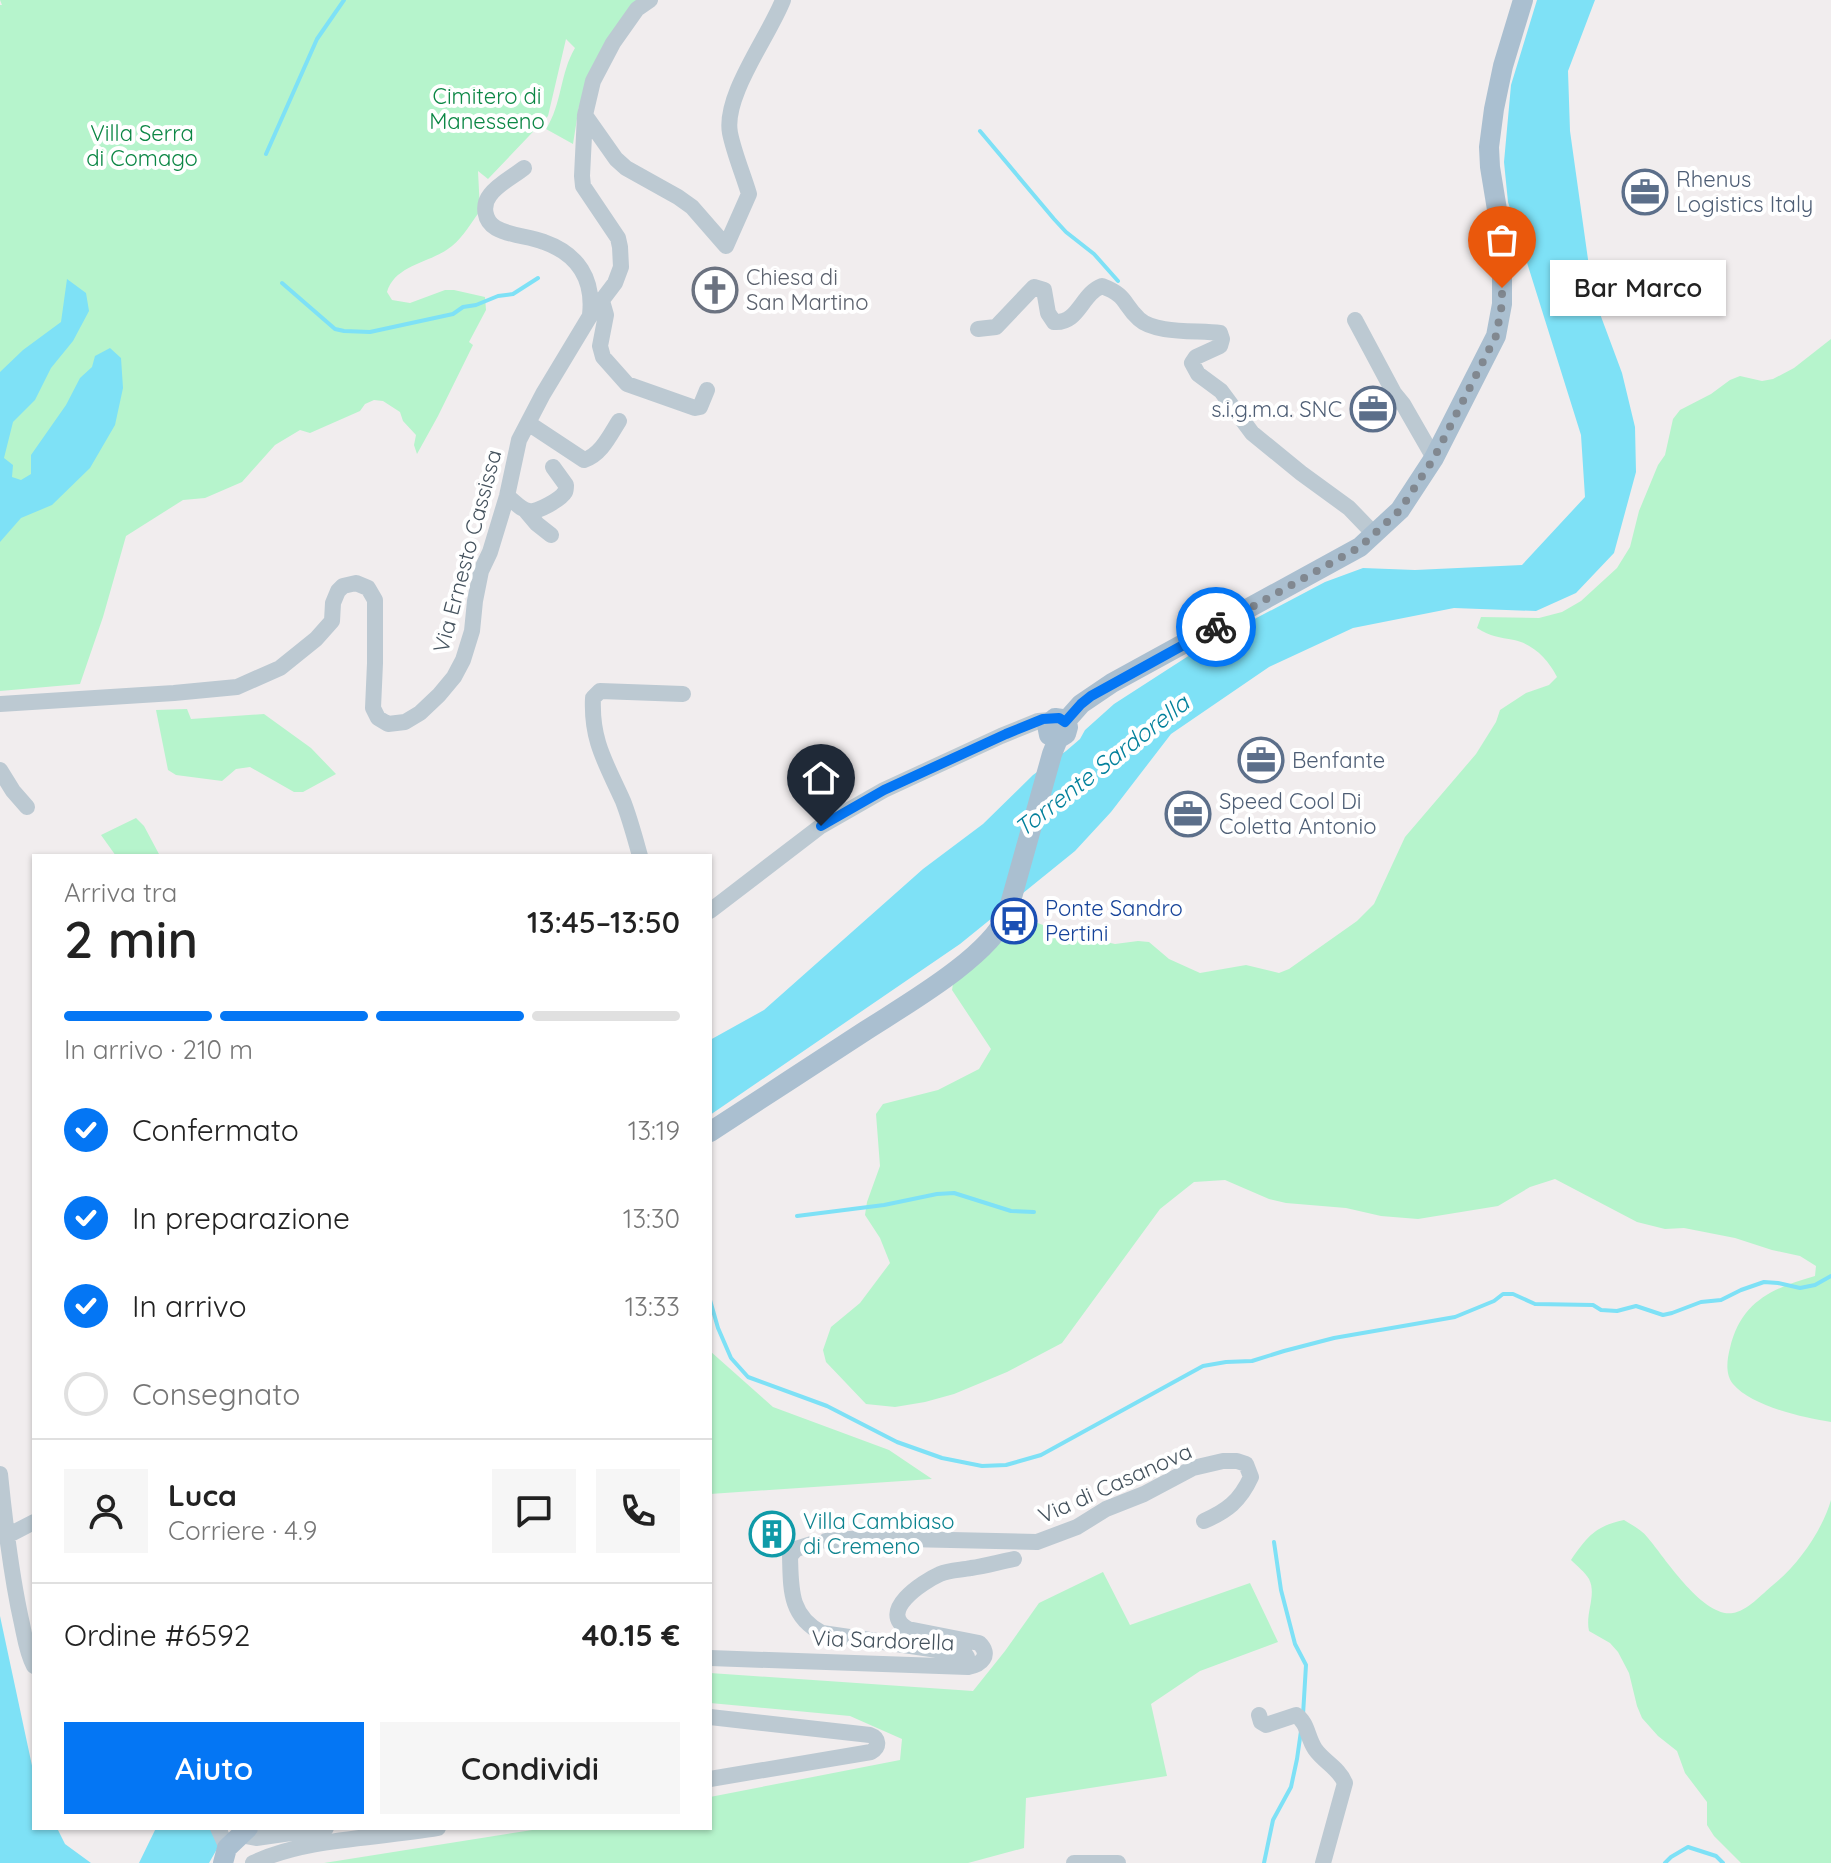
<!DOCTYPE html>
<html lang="it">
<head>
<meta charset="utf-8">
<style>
  :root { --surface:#fff; --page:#f6f6f6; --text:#222; --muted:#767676; --line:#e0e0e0; --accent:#0476f4 }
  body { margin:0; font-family:Quicksand,sans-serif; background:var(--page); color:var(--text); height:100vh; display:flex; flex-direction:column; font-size:30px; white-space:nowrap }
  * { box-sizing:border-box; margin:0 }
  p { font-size:26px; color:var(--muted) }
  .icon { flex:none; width:44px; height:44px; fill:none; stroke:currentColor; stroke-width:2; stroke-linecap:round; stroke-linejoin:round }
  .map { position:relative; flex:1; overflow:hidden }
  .side { position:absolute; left:32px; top:854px; width:680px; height:976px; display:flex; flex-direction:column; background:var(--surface); border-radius:0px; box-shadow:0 2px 6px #0004 }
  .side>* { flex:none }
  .pin { position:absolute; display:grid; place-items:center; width:68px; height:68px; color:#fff; margin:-82px -34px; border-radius:50% 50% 50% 0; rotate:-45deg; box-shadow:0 0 8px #0007 }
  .pin .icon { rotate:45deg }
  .courier { position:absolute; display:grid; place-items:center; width:80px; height:80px; margin:-40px; border:6px solid #0476f4; border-radius:50%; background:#fff; color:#222; box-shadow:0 2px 10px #0007 }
  .bubble { position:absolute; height:56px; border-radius:0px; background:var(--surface); box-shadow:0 2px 6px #0004; font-size:26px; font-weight:600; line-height:56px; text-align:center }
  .headline em { font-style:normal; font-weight:600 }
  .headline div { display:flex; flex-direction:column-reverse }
  .headline { display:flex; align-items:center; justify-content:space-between; height:136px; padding:0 32px }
  h1 { font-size:52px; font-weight:600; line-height:60px }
  .bar { display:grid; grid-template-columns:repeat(4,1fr); gap:12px 8px; align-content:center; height:96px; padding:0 32px }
  .bar i { height:10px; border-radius:6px; background:var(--line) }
  .bar .selected { background:var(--accent) }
  .bar p { grid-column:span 4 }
  .line { display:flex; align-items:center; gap:20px; padding:0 32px; border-top:2px solid var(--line) }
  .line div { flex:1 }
  .round { display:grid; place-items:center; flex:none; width:84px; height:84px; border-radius:0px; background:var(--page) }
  ol { padding:0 32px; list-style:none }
  li { display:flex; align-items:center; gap:24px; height:88px }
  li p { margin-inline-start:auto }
  li .icon { padding:8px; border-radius:50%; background:var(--accent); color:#fff; stroke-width:4 }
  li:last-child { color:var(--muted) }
  li i { width:44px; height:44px; border:4px solid var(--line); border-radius:50% }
  .button { display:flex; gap:16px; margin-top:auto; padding:16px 32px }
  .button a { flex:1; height:92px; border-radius:0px; background:var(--accent); color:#fff; font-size:32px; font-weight:600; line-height:92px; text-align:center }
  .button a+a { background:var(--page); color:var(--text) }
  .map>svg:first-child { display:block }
  .green { fill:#b6f4cc }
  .water { fill:#7ee1f6 }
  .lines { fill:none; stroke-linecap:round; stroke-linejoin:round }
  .stream { stroke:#7ee1f6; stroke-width:4 }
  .minor { stroke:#bcc9d2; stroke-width:16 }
  .major { stroke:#aabfd0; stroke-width:20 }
  .done { stroke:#818890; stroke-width:8; stroke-dasharray:0 14.4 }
  .route { stroke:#0476f4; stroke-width:10 }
  .labels { text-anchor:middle; stroke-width:8; stroke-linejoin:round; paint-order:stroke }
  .park-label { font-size:22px; fill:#0c8745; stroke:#fff }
  .service-label { font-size:22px; fill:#4e5e75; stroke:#fff; text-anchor:start }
  .worship-label { font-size:22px; fill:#5b616d; stroke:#fff; text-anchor:start }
  .street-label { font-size:22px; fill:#44525d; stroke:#fff }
  .transit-label { font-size:22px; fill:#164399; stroke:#fff; text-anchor:start }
  .culture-label { font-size:22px; fill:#0d838f; stroke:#fff; text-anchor:start }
  .water-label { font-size:24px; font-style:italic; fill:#03819c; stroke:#fff }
</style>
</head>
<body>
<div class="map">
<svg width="1831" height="1863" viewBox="0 0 1831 1863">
  <rect width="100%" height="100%" fill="#f1edee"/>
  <path class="green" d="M 0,0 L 640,0 L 579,106 L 573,144 L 546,129 C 562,104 560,73 575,48 L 566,39 L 548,116 L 488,179 L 478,171 L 480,211 C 471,223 463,237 452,246 C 432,263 395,264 387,292 L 392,300 L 410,303 L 445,290 L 454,290 L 485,297 L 486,310 L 469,342 L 473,345 L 438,416 L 417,454 L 414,445 L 416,435 L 403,421 L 400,412 L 383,401 L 374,400 L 365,404 L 360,411 L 310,433 L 300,430 L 275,445 L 242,482 L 205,498 L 183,500 L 126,536 L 103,617 L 80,684 L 0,691 L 0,5 L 2,5 Z
    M 1831,339 L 1831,1422 C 1804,1418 1751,1406 1733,1384 C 1725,1374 1727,1360 1730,1348 C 1741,1301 1773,1288 1815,1276 L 1816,1266 L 1800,1256 L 1772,1250 L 1735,1238 L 1684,1228 L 1665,1229 L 1637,1222 L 1555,1179 L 1530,1187 L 1498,1206 L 1418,1219 L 1381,1216 L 1346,1208 L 1286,1203 L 1269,1199 L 1225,1180 L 1194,1182 L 1160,1209 L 1062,1343 L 1007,1372 L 954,1394 L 925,1402 L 895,1407 L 866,1404 L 826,1362 L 823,1350 L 831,1327 L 860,1303 L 890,1263 L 880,1238 L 865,1215 L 867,1202 L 880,1166 L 876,1114 L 883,1104 L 938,1090 L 979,1069 L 991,1049 L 952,990 L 954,978 L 1005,939 L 1021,917 L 1043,925 L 1051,934 L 1059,938 L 1070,934 L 1115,944 L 1138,941 L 1149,942 L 1169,959 L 1200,973 L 1246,965 L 1279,973 L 1289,969 L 1357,921 L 1374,904 L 1405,837 L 1476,754 L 1496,722 L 1500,710 L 1526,693 L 1549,685 L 1557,677 C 1548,659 1533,644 1514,640 C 1499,637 1491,637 1477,628 L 1481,617 L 1539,618 L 1562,612 L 1581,601 L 1617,568 L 1630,547 L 1639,511 L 1658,465 L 1665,455 L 1673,419 L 1680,410 L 1711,394 L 1730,380 L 1740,376 L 1762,381 L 1773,379 L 1794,368 Z
    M 187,709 L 191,719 L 264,714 L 311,748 L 336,774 L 303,792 L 294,792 L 250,767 L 236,769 L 222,781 L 176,775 L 168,770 L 156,710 Z
    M 136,818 L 144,826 L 160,856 L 116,856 L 101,835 Z
    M 710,1351 L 773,1407 L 889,1450 L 932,1479 L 710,1494 Z
    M 1831,1500 L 1831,1863 L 1741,1863 L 1714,1836 L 1707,1825 L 1707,1802 L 1685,1773 L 1677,1751 L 1658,1736 L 1642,1718 L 1637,1706 L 1629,1673 L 1618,1652 L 1610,1643 L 1589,1631 C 1585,1613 1597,1595 1589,1579 C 1585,1572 1577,1566 1571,1560 C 1587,1537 1595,1526 1624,1520 C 1632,1525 1642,1530 1648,1538 C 1665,1558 1703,1618 1733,1613 C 1747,1611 1762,1594 1773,1585 C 1798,1565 1822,1531 1831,1500 Z
    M 1103,1572 L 1130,1625 L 1250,1583 L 1278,1642 L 1200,1671 L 1151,1704 L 1167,1776 L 1026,1798 L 1024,1848 L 968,1863 L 324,1863 L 545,1828 L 710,1828 L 710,1797 L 900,1760 L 902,1739 L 850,1716 L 710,1703 L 710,1673 L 973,1691 L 1005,1651 L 1039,1603 Z"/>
  <path class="water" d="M 1537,0 L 1595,0 L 1568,71 L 1570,131 L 1593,295 L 1622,373 L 1635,427 L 1636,472 L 1614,553 L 1576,593 L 1536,611 L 1454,608 L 1353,628 L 1269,667 L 1171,734 L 1111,812 L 1075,851 L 960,944 L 710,1115 L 710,1040 L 764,1010 L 923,869 L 983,824 L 1033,775 L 1066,751 L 1080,739 L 1085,730 L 1114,704 L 1207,644 L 1325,582 L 1363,568 L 1415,570 L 1522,565 L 1585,497 L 1581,435 L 1508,202 L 1504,162 L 1511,85 Z
    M 67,279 L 86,293 L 89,311 L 73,341 L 51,368 L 35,400 L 13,422 L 4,458 L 13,465 L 12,477 L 21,480 L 31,474 L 31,455 L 66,405 L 80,378 L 92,367 L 95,356 L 110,348 L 121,358 L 123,388 L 115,425 L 90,468 L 52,505 L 21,518 L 0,542 L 0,372 L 23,350 L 61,322 Z
    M 0,1616 L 34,1775 L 34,1828 L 57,1828 L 65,1844 L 91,1863 L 0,1863 Z
    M 156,1828 L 229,1828 L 209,1863 L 139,1863 Z"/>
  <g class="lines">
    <path class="stream" d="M 980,131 L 1054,219 L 1066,232 L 1094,254 L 1118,281
      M 266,154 L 317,39 L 344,0
      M 282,283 L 335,329 L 344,331 L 370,332 L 453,314 L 463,307 L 476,305 L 498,296 L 513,294 L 538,278
      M 797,1216 L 884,1205 L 937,1194 L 954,1193 L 1011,1211 L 1034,1212
      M 710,1271 L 710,1269
      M 710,1300 L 718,1328 L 731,1358 L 748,1377 L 827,1406 L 897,1442 L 942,1458 L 982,1466 L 1006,1465 L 1041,1455 L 1203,1366 L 1226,1362 L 1252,1361 L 1284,1351 L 1334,1338 L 1455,1317 L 1494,1301 L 1503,1294 L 1513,1294 L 1535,1304 L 1593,1305 L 1601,1310 L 1617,1311 L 1636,1306 L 1663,1315 L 1672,1313 L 1701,1302 L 1721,1300 L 1741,1290 L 1764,1282 L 1778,1283 L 1800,1288 L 1815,1285 L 1831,1276
      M 1274,1542 L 1281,1590 L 1295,1644 L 1306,1665 L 1303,1715
      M 1264,1863 L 1273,1820 L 1291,1787 L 1297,1759 L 1301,1731
      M 1665,1863 L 1671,1857 L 1688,1847 L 1716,1856 L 1723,1863"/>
    <path class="minor" d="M 585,115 L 616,159 L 626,168 L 678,197 L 692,207 L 726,246 L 749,194 C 743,174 734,153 730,133 C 723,96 769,36 783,0
      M 524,168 C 514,176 498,184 490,195 C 482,205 484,221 496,228 C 510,236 529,236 544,242 C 578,254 594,279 590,315
      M 602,301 L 606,315 L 600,346 L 603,357 L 627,384 L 695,408 L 700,407 L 707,390
      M 1355,320 L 1394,393 L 1403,404 L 1434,458
      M 978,329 L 996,327 L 1034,287 L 1044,290 L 1048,313 L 1054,322 C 1079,324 1081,294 1102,286 C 1128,296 1122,303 1139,319 C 1155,334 1198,330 1220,333 L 1222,339 L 1220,346 L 1196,357 L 1192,363 L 1198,374 L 1221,391 L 1252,433 L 1301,473 L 1349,508 L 1375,535
      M 528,423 L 584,460 C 601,455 610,435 619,421
      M 507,496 C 514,501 521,510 529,511 C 537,513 561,499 565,492 C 566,490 566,488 566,485 L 553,467
      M 526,511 L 537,524 L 551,535
      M 0,704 L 174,693 L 237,687 L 280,668 L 316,639 L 332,621 L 333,603 L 338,591 L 343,586 L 356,583 L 368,588 L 375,600 L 375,663 L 373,708 L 378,718 L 388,724 L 405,722 L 420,713 L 439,695 L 454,677 L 463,660 L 472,631 L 475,601 L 481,571 L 490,552 L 507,496 L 519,440 L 543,394 L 590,316 L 615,283 L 621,267 L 620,247 L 618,238 L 583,186 L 582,176 L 585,115 L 593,81 L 613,43 L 637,9 L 650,0
      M 0,770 L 13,791 L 27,807
      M 640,856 C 635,838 630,819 623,801 C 606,763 591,741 593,698 L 600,691 L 683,694
      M 710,911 L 821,826 L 884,790 L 1001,736 L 1038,721 L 1051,720
      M 0,1474 C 5,1524 11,1575 22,1624 C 25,1638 27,1653 34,1666
      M 7,1536 L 34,1522
      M 826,1541 L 862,1538 L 1037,1542 L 1077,1527 L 1106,1509 L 1144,1494 L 1193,1468 L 1223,1461 L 1237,1461 L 1246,1464 L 1251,1477 C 1240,1501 1227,1511 1204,1521
      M 710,1658 L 968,1667 L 967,1657 L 965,1654 L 822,1633 C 789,1616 791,1588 790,1556 L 796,1549 L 815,1543
      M 968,1667 C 981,1665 992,1655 979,1643 L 908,1629 C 877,1612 922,1582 940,1574 C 949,1570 961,1570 971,1568 C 985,1566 999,1562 1014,1559
      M 1259,1715 L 1261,1722 L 1266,1725 L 1296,1715 C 1308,1723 1307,1737 1315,1749 C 1324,1762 1339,1768 1345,1783 L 1323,1863
      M 710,1717 L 870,1735 C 879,1738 880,1747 871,1752 L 710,1779
      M 218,1828 L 227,1848
      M 240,1835 L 256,1838 L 326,1828
      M 253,1863 C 308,1837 378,1839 438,1828
      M 1074,1863 L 1118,1863"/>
    <path class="major" d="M 1058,739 L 1049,735 L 1047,725 L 1055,718 L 1062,719 L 1065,722
      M 710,1132 C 762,1098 813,1065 865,1031 C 905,1005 988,958 1007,915 L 1052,754 L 1058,739 L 1066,734 L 1068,727 L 1065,722 L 1081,704 L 1112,683 L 1360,547 L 1400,510 L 1434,458 L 1496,336 L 1502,304 L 1502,240 L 1490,167 L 1489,147 L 1494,109 L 1503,66 L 1523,0
      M 223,1863 L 227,1848 L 248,1828"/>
  </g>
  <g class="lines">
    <path class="done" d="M 1216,627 L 1360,547 L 1400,510 L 1434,458 L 1496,336 L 1502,304 L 1502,288"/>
    <path class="route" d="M 821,826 L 884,790 L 1006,734 L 1043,719 L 1059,718 L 1065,722 L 1081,704 L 1091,696 L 1216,627"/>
  </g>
  <defs>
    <g id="office-ring" transform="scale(2.3)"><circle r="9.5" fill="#fff" stroke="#5c6f8a" stroke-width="1.5"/><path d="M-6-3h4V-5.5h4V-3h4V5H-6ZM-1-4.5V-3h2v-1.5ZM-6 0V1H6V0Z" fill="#5c6f8a"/></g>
    <g id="church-ring" transform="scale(2.3)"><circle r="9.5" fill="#fff" stroke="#6b7280" stroke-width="1.5"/><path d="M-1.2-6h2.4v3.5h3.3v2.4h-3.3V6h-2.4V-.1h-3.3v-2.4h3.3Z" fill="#6b7280"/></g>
    <g id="bus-ring" transform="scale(2.3)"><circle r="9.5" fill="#fff" stroke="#1a4fb4" stroke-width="1.5"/><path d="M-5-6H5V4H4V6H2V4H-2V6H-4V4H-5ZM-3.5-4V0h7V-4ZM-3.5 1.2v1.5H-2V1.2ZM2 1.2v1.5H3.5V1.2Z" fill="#1a4fb4"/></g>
    <g id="building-ring" transform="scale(2.3)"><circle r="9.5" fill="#fff" stroke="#0f9aa8" stroke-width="1.5"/><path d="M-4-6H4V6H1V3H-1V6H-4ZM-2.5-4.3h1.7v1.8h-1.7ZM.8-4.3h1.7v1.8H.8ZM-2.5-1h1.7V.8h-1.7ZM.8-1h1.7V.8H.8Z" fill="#0f9aa8"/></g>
  </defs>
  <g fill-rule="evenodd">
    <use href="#office-ring" x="1645" y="192"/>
    <use href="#church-ring" x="715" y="290"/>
    <use href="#office-ring" x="1373" y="409"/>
    <use href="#office-ring" x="1261" y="760"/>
    <use href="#office-ring" x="1188" y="814"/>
    <use href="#bus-ring" x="1014" y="921"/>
    <use href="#building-ring" x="772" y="1534"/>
  </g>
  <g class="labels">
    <g class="park-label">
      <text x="487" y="104">Cimitero di<tspan x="487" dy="25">Manesseno</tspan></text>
      <text x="142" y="141">Villa Serra<tspan x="142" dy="25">di Comago</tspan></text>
    </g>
    <g class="service-label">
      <text x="1676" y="187">Rhenus<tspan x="1676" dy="25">Logistics Italy</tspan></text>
      <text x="1342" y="417" text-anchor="end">s.i.g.m.a. SNC</text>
      <text x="1292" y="768">Benfante</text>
      <text x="1219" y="809">Speed Cool Di<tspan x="1219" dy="25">Coletta Antonio</tspan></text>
    </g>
    <g class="worship-label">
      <text x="746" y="285">Chiesa di<tspan x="746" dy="25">San Martino</tspan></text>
    </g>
    <g class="street-label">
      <text transform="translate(467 551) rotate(-75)" y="8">Via Ernesto Cassissa</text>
      <text transform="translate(1115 1483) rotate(-24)" y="8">Via di Casanova</text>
      <text transform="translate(883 1640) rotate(2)" y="8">Via Sardorella</text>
    </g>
    <g class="transit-label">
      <text x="1045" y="916">Ponte Sandro<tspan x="1045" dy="25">Pertini</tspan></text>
    </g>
    <g class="culture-label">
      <text x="803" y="1529">Villa Cambiaso<tspan x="803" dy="25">di Cremeno</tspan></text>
    </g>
    <g class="water-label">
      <text transform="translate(1102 766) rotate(-38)" y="8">Torrente Sardorella</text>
    </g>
  </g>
</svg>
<div class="pin" style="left:1502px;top:288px;background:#ea580c"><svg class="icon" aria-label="bag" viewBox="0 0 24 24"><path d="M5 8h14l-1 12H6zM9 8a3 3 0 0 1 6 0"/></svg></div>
<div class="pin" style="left:821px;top:826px;background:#1f2937"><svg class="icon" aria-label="home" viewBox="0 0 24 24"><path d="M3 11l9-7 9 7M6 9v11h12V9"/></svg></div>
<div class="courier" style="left:1216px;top:627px"><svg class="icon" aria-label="bike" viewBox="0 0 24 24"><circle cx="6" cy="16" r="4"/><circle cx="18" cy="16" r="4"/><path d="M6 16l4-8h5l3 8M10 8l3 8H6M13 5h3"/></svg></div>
<div class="bubble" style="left:1550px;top:260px;width:176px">Bar Marco</div>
<section class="side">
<div class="headline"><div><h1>2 min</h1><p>Arriva tra</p></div><em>13:45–13:50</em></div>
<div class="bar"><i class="selected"></i><i class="selected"></i><i class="selected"></i><i></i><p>In arrivo · 210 m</p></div>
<ol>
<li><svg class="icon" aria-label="check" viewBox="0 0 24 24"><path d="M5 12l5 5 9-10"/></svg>Confermato<p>13:19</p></li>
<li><svg class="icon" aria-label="check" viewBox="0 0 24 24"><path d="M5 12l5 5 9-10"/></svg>In preparazione<p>13:30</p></li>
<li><svg class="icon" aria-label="check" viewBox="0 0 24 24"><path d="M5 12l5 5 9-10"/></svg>In arrivo<p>13:33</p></li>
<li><i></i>Consegnato</li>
</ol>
<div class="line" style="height:144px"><a class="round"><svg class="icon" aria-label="person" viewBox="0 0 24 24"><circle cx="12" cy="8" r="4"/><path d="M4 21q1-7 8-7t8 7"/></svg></a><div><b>Luca</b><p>Corriere · 4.9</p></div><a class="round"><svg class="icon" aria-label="chat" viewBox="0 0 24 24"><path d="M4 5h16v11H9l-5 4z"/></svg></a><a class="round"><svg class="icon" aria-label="phone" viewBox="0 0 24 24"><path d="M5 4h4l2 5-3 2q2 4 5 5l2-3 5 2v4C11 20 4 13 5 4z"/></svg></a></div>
<div class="line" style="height:104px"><div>Ordine #6592</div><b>40.15 €</b></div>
<div class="button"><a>Aiuto</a><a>Condividi</a></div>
</section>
</div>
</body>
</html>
